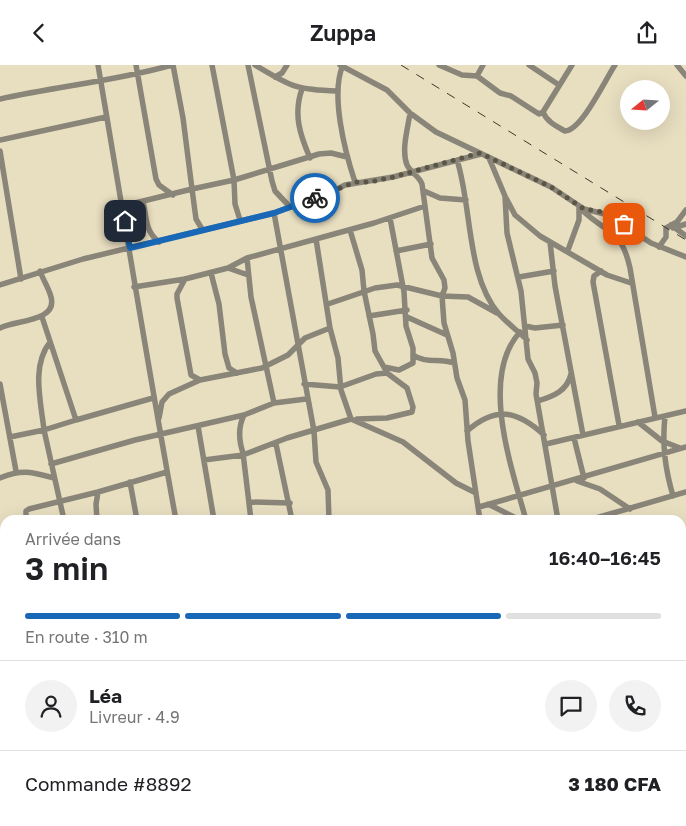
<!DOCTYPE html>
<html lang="fr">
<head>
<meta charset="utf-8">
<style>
  :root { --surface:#fff; --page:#f2f2f2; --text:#202124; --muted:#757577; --line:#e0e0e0; --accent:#1868b7 }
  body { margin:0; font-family:"Golos Text",sans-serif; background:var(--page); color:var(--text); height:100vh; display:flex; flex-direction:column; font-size:19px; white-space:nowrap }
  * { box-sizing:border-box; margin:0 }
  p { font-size:16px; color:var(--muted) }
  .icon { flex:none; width:28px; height:28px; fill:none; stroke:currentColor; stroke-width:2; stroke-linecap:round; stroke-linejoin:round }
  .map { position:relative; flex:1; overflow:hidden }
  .side { position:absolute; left:0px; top:450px; width:686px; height:311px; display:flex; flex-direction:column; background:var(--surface); border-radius:15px 15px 0 0; box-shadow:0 5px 20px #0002 }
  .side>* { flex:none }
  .needle { width:32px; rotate:252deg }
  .buttons { position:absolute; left:620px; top:15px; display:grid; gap:10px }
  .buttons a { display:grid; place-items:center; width:50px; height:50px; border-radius:50%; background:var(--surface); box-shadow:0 5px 20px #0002; font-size:25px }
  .pin { position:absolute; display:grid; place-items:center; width:42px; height:42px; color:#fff; margin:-21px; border-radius:10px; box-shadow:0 2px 8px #0006 }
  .courier { position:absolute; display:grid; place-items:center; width:50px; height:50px; margin:-25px; border:4px solid #1868b7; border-radius:50%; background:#fff; color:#222; box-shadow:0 1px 6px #0007 }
  .overview em { font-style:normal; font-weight:600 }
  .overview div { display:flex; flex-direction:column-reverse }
  .overview { display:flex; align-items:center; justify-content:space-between; height:85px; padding:0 25px }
  h1 { font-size:32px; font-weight:600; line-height:38px }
  .bar { display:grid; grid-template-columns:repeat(4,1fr); gap:8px 5px; align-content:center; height:60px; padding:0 25px }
  .bar i { height:6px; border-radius:4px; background:var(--line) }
  .bar .on { background:var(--accent) }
  .bar p { grid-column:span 4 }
  .line { display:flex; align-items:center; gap:12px; padding:0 25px; border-top:1px solid var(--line) }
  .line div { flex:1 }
  .round { display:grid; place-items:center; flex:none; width:52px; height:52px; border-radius:26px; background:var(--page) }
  header { display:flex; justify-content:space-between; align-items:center; height:65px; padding:0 25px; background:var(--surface); font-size:22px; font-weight:600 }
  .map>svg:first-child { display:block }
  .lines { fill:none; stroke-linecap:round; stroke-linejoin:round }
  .minor { stroke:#8a8579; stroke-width:5.5 }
  .rail { stroke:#3d382b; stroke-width:1; stroke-dasharray:9 9; stroke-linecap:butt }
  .done { stroke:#5b5545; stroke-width:5; stroke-dasharray:0 9 }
  .route { stroke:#1868b7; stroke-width:6 }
</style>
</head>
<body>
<header><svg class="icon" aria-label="back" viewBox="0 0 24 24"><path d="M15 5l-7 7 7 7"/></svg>Zuppa<svg class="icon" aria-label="share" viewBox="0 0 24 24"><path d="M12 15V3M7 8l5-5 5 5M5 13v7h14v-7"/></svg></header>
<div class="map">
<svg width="686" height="761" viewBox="0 0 686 761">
  <rect width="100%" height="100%" fill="#e8dec0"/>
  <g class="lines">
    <path class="minor" d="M 98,0 C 124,152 148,303 176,455
      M 136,0 L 156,114 L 159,120 L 173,130
      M 212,0 L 234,115 L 235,139 L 240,155
      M 248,0 L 272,116 L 275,126 L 290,142
      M 255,0 C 290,21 295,25 337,26
      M 340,0 L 387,25 L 410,48 L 436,67 L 551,122 L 584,144 L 609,150 L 651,178 L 686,192
      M 343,0 C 330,29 345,87 355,117
      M 439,0 L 462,10 L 477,11 L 500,28 L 511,31 L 539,49 L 543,47 L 572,0
      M 529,0 L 559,20
      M 677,0 L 686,11
      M 477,11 L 483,0
      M 275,12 L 282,8 L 287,0
      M 302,24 C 293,49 300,70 310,93
      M 0,34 C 57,21 116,16 172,0
      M 543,47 C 547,57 556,61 565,66 C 582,65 605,15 615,0
      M 410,48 C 408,63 401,85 407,100 C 411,108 419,111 422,119 L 432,193 L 444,215 L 445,223 L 442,231 L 444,258 L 453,288 L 457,313 L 465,335 L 468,376 L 480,455
      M 0,75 L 106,52
      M 0,86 L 21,214
      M 489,93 L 505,131 L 507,168 L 521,226 L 528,294 L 535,308 L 537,318 L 536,329 L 558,455
      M 457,95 C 472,141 466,211 499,249 C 507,258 518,266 527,275
      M 424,126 L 440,133 L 466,135
      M 506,133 L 515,150 L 540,171 L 607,210 L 631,218
      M 143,137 C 147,154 145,166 159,177
      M 123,141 L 192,124 L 183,53 L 173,0
      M 582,145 C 608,170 621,163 630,203 L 655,352
      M 274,148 L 314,366 L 316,397 L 328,425 L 329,455
      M 671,160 L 686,171
      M 673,163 L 686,159
      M 202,164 L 196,154 L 192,124 L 234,115 L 319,89 L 331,88 L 347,92
      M 350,165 L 362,205 L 364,226 L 373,269 L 375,286 L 385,304
      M 316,174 L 330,263 L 338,293 L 341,325 L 351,354
      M 550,177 L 555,221 L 583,370
      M 659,182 L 666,172 L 666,163 L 677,157 L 686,145
      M 568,185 L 579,155 L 579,142
      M 396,186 L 431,179
      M 228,203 L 247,193
      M 601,206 L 594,211 L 593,217 L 619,360
      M 211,208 L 219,239 L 225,289 L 229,303 L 237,308
      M 519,212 L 554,206
      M 185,214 L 177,229 L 177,233 L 191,310 L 200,315
      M 0,220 L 83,194 L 274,148 L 334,126 L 345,120 L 393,112 L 481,89
      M 134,222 L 185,214 L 228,203 L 248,210
      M 328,239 L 375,223 L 397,220 L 442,231 L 468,232 L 497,248
      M 369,251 L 407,245
      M 42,252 L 76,355 L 153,333
      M 407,252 L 447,270
      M 525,261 L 535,263 L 563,260
      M 0,263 C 15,255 58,257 51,232 C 49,223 43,215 40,206
      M 520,267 C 479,312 512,404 526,455
      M 413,290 C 426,299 439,293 454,298
      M 384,302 L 399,305 L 413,298 L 413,283 L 406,261 L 404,227 L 390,153
      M 0,319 L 16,406
      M 304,319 L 340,322 L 376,309 L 387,308 L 407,323 L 413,342 L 412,347 L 387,353 L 357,354
      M 538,336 C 554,331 567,326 571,309
      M 274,338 L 251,232 L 247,193 L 374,158 L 425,141
      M 244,350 C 238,362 239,376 243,388 L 251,455
      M 665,351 C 662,380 665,403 673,431
      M 159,353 L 162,337 L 169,329 L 200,315 L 262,303 L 288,290 L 305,273 L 330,263
      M 638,357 L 662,376 L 680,383
      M 198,361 L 214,455
      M 467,366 C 495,341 517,345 544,370
      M 10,372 L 44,365 C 41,337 31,301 50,277
      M 574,373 L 584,413
      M 276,379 L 292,455
      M 546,379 L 686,346
      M 204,395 L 243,390 L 287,373 L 351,354 L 403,377 L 456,418 L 476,428
      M 51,399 L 135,375 L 244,350 L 274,338 L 306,334
      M 0,413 C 23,404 31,407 54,413
      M 577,416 L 600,424 L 630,444
      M 130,417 L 137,455
      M 249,437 L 290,438
      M 488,439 L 520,455
      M 479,442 L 686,382
      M 26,455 L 26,446 L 29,444 L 98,427
      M 64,455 L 44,365 L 76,355
      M 97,455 L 96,439 L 98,427 L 167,407
      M 589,455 L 686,427
      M 0,468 L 5,465
      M 681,476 L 686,475
      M 0,519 L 5,512
      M 682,561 L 686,566
      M 0,575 L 5,573
      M 0,591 L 5,603
      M 0,635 L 5,633
      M 681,635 L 686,634
      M 0,667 L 5,665
      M 681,676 L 686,675
      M 681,754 L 686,754
      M 114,756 L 115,761
      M 152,756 L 153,761
      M 189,756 L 190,761
      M 227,756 L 227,761
      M 266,756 L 267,761
      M 376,756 L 376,761
      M 417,756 L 417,761
      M 455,756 L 455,761
      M 492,756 L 493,761
      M 533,756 L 534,761
      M 574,756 L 575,761
      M 614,756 L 615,761
      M 654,761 L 667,756"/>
    <path class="rail" d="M 401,0 L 686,175"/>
  </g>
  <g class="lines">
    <path class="done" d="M 315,133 L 355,117 L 370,117 L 393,112 L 480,88 L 551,122 L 584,144 L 602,147 L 624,159"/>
    <path class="route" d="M 125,156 L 130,183 L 274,148 L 315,133"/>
  </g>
</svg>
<div class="buttons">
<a><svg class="needle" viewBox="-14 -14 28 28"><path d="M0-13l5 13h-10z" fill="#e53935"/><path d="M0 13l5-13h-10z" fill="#757577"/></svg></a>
</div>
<div class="pin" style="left:624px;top:159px;background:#ea580c"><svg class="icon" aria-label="bag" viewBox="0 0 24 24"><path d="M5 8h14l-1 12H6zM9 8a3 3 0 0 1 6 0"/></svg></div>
<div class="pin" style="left:125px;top:156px;background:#1f2937"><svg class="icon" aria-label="home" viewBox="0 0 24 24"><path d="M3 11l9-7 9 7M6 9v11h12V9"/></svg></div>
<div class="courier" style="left:315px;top:133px"><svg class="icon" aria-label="bike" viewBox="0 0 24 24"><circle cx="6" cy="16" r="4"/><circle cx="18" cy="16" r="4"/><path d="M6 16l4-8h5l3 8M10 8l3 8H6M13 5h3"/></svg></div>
<section class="side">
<div class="overview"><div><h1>3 min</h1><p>Arrivée dans</p></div><em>16:40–16:45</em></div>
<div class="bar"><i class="on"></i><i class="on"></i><i class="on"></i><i></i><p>En route · 310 m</p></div>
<div class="line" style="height:90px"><a class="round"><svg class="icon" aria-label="person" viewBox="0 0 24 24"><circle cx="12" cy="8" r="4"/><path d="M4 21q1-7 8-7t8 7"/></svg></a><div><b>Léa</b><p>Livreur · 4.9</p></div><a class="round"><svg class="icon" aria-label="chat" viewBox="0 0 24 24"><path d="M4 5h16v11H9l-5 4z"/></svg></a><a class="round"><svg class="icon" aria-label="phone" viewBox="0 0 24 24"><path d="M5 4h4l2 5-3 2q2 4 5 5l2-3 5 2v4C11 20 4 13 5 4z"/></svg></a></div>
<div class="line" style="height:65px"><div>Commande #8892</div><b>3 180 CFA</b></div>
</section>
</div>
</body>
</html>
